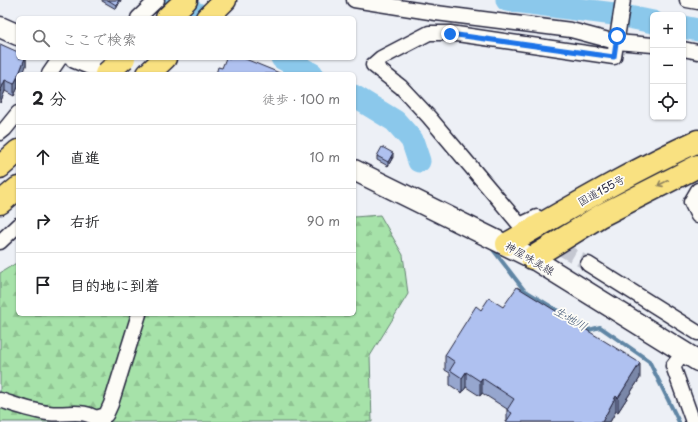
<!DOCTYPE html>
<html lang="ja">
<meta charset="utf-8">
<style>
body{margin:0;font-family:"Playpen Sans","Klee One",sans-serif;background:#f2f2f2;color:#202124}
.controls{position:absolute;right:12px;top:12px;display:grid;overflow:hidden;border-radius:6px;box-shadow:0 1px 3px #0004}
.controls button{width:36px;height:36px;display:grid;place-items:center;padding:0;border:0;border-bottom:1px solid #e0e0e0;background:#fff;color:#202124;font:20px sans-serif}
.stop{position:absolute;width:12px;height:12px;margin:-9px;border:3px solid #1a73e8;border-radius:50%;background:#fff}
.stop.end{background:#1a73e8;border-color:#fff;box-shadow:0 1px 4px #0008}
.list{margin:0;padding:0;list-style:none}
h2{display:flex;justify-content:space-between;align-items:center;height:52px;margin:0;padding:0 16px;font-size:17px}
h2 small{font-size:13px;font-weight:400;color:#757577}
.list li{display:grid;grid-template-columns:26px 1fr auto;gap:12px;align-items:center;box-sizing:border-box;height:64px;padding:0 16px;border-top:1px solid #e0e0e0}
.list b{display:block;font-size:15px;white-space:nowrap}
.list em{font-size:13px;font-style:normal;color:#757577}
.icon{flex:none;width:22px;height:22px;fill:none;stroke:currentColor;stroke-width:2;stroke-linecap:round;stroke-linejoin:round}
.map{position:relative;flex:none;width:698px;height:422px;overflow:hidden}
.search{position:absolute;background:#fff;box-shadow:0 1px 3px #0004;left:16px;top:16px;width:340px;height:44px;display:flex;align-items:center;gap:10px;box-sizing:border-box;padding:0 14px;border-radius:6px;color:#757577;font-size:15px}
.panel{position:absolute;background:#fff;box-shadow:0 1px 3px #0004;left:16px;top:72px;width:340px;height:244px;border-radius:6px}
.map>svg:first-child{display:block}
</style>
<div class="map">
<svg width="698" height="422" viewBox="0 0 698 422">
<defs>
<pattern id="forest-firs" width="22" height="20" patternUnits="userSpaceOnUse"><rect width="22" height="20" fill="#a6e2a9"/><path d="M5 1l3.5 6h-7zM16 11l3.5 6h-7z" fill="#8fc292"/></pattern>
</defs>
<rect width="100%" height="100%" fill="#edf0f6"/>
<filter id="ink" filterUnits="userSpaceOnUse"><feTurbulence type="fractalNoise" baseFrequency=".025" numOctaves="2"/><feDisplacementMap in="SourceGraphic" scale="8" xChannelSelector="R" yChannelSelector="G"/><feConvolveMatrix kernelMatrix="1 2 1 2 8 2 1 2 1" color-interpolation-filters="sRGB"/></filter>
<g filter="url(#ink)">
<path fill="url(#forest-firs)" stroke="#648272" d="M380,215L403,255L408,294L370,356L372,422H0V273L18,262V314H354V217Z"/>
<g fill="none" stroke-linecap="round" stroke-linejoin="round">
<path stroke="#6186a5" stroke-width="4" d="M491,247L524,290L589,330L600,327L649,361L679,422"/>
<g stroke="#8bc8eb" stroke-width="23">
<path d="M167,0L206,18"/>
<path d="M507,0L614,14L653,22"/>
<path d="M683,27L698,30"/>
<path d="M282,58L312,74"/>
<path d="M354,96L395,121L412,140L419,161"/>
</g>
<path stroke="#c4c7d1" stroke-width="14" stroke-dasharray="14 7" stroke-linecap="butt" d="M525,228L588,264"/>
<g stroke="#22223b" stroke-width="17">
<g id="minor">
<path d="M354,0L436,13L571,30L616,42L653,45"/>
<path d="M687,0L698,2"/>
<path d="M138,18L157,0"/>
<path d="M683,49L698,52"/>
<path d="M49,74L60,58"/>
<path d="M0,133L5,129L18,113"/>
<path d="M698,190L691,202L698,216"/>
<path d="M537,217L520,225L429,117L401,87L373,65L381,58L429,33H450L614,57L623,0"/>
<path d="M0,242L18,225"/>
<path d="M588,264L698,333"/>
<path d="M683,353L673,366L693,422"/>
<path d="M0,400C16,405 32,411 48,413C70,416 82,407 102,422"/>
<path d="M96,418L106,415L111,404L139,314"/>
</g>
</g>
<g stroke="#22223b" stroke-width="23">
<g id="secondary">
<path d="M0,27L18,35"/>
<path d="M75,58L115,74"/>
<path d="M354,170L532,258L698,361"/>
</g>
</g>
<g stroke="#22223b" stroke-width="25">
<g id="trunk">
<path d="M507,244C570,208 632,171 698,141"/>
<path d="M532,258L600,216L698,166"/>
</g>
</g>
<g stroke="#22223b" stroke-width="25">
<g id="motorway">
<path d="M167,18L186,0"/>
<path d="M207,18L225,0"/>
<path d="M148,74L165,58"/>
<path d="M0,167L18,151"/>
<path d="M0,203L18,188"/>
</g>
</g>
<use href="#minor" stroke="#fdfcf7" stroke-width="14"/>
<use href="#secondary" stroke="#fdfcf7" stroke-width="20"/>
<use href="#trunk" stroke="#f9e181" stroke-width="22"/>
<use href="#motorway" stroke="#f9e181" stroke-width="22"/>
<g stroke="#22223b" stroke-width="25" stroke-linecap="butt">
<path id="motorway-bridge" d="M106,74L124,58"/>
</g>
<use href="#motorway-bridge" stroke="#f9e181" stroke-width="22"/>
</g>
<g fill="#96a6ce" stroke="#22223b">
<path d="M102,0H121L116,9L102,1Z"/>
<path d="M0,44L26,58V66L18,74V87L14,96L5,91L0,103Z"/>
<path d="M377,156L393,157L388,166L377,160Z"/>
<path d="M503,307L640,378L618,412L616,411L610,422H506L507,420V409L482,393L480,396L466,387L462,393L450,385V373L445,370V355L481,310Z"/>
</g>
<g fill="#7a87a8" stroke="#22223b">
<path d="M119,0H121L116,9V5Z"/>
<path d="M25,58H26V66L23,74H19Z"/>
<path d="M18,76V87L14,96V84Z"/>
<path d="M5,80V91L0,103V92Z"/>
<path d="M393,153V157L388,166V162Z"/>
<path d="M640,363V378L618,412V398Z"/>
<path d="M466,372V387L462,393V378Z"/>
<path d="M482,378V393L480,396V381Z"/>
<path d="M616,396V411L610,422H602Z"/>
</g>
<g fill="#afc1f0" stroke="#22223b">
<path d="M108,0H119L116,5Z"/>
<path d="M0,44L18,52V58H25L19,74H18V76L14,84L5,80L0,92Z"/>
<path d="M226,58H243L282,74H216L218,67L222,68Z"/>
<path d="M382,147L393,153L388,162L377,156Z"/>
<path d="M517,287L640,363L618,398L616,396L602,422H506L512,413L507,410L514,399L482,378L480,381L466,372L462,378L450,370L455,362L445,355L476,306L481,310L489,298L503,307Z"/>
</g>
<defs><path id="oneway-shaft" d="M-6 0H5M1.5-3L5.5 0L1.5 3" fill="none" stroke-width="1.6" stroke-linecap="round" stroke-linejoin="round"/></defs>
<use stroke="#8e825e" href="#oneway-shaft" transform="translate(663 183) rotate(153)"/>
</g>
<g fill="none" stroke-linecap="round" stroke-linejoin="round" filter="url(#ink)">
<path stroke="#1a73e8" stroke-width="5" d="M450,34L614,57L617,36"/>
</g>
<g text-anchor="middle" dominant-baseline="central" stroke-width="3.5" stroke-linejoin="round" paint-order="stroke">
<g font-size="11" fill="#22223b" stroke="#fdfcf7">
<text transform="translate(601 190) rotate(-29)">国道155号</text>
<text transform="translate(530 258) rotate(30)">神屋味美線</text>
</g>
<g font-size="12" font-style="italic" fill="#475c79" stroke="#fdfcf7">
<text transform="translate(571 318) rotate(30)">生地川</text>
</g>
</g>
</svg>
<div class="controls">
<button>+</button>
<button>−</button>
<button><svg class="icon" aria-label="locate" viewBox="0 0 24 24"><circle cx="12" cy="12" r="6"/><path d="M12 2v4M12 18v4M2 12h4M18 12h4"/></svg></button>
</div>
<div class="stop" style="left:617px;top:36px"></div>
<div class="stop end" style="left:450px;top:34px"></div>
<div class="search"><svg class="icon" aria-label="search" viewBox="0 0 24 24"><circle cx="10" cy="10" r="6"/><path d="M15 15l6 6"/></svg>ここで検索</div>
<section class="panel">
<h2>2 分<small>徒歩 · 100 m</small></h2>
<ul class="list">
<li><svg class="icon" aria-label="ahead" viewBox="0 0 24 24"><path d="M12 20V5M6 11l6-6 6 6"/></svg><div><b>直進</b></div><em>10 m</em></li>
<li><svg class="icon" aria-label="right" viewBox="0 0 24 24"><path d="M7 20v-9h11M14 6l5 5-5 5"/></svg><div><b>右折</b></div><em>90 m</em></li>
<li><svg class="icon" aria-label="arrive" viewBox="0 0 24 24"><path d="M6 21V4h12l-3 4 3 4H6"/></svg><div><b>目的地に到着</b></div></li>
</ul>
</section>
</div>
